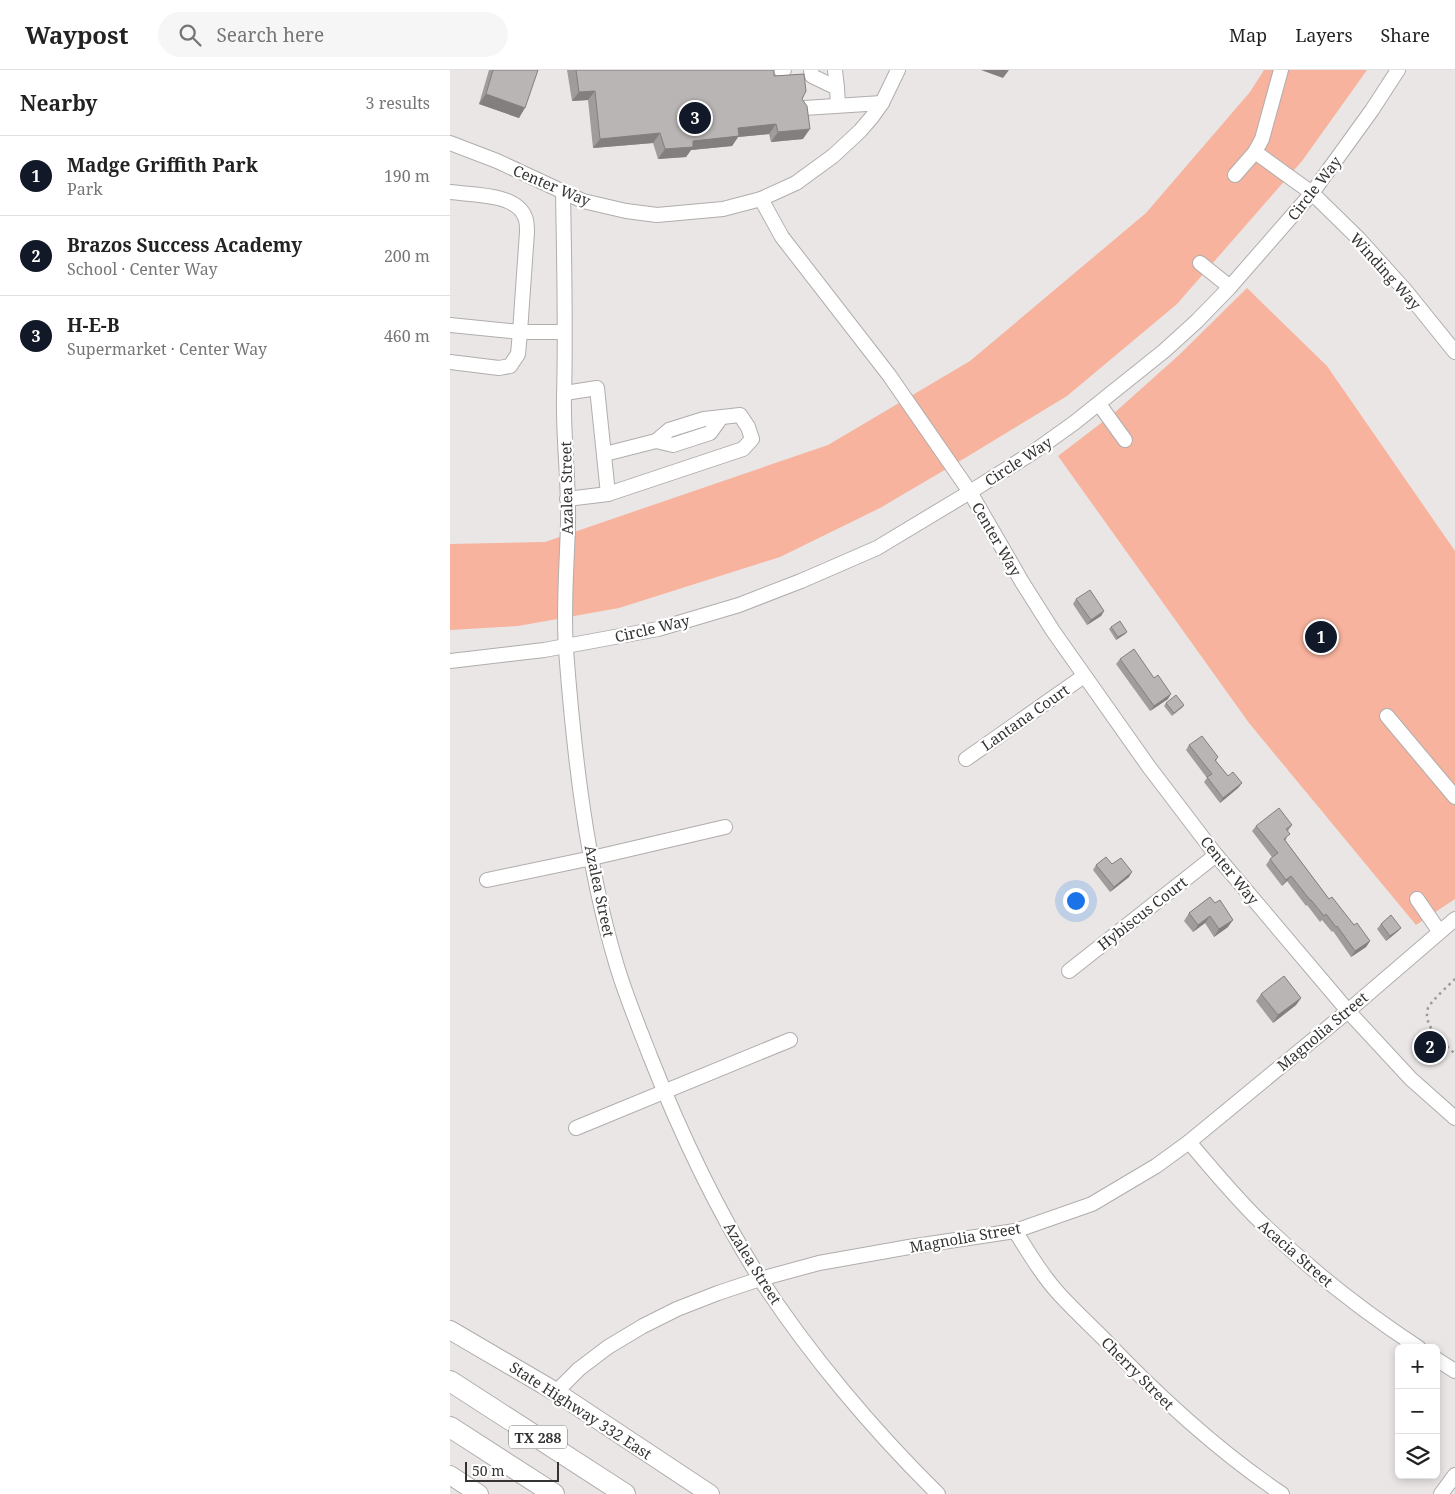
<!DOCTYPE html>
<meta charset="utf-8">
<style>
body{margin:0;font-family:"Noto Serif",serif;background:#f6f6f6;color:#222}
.controls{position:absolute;right:15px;bottom:15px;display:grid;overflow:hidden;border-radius:8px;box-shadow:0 2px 8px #0003}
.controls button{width:45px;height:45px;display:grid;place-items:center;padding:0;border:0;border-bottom:1px solid #e0e0e0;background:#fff;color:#222;font:25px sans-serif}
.scale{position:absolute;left:15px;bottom:12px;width:94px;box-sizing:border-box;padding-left:5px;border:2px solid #353433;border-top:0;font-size:14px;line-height:18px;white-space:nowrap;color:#353433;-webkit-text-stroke:4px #fff;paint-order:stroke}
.you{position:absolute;left:625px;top:830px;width:18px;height:18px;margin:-12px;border:4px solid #fff;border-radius:50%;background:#1a73e8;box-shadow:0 0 0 8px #1a73e833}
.badge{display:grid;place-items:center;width:32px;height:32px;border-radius:50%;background:#111827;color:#fff;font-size:16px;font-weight:700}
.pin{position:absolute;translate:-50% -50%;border:2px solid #fff;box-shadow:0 1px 5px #0006}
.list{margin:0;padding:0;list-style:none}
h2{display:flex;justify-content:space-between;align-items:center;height:65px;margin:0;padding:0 20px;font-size:21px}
h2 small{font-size:16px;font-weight:400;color:#767676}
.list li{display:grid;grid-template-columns:32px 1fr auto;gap:15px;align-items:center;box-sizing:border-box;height:80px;padding:0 20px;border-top:1px solid #e0e0e0}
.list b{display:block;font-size:19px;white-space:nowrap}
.list p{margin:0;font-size:16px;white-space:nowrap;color:#767676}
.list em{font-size:16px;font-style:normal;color:#767676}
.icon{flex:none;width:28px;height:28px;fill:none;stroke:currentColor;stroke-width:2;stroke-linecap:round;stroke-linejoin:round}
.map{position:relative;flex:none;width:1005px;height:1424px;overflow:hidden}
header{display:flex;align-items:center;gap:30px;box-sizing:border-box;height:70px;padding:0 25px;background:#fff;border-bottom:1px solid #e0e0e0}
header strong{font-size:24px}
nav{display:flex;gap:28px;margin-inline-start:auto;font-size:18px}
.search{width:350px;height:45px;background:#f6f6f6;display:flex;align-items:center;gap:12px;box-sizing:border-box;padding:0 18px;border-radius:28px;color:#767676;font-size:19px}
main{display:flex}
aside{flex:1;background:#fff}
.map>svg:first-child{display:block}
</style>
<header>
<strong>Waypost</strong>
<div class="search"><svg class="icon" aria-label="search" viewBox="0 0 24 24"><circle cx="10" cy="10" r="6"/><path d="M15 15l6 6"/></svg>Search here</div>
<nav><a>Map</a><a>Layers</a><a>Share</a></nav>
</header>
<main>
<aside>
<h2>Nearby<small>3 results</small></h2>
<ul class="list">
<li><span class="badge">1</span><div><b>Madge Griffith Park</b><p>Park</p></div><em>190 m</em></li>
<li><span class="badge">2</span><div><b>Brazos Success Academy</b><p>School · Center Way</p></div><em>200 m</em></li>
<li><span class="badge">3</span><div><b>H-E-B</b><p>Supermarket · Center Way</p></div><em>460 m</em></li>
</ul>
</aside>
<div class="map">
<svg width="1005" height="1424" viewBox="0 0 1005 1424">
<rect width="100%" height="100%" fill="#e9e6e5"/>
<g fill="#f7b39d">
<path d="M814,0H917L852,91L727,234L617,326L520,385L430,438L330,487L169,538L68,556L0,560V474L95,472L378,375L520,291L696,143L800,22Z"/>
<path d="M797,218L877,296L1005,481V829L966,855L799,653L608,386L663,344L729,285Z"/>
</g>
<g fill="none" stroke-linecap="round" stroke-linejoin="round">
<g stroke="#b0adac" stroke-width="16">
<g id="minor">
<path d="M331,0H334"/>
<path d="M361,0L362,6L387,18L388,35"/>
<path d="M385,0L387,18"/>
<path d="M354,38L432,33"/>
<path d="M0,73L47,91L133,131L176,141L207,145L273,139L311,129L346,113L383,86L410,61L422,47L432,33L448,0"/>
<path d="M805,82L812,69L831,0"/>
<path d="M785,105L805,82L862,123L909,169L955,220L1005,282"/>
<path d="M113,121C114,189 116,258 114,326C113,368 119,411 118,453C117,495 113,537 116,580C124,684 136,792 166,893C175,924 188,955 200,986C230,1062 265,1137 309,1207C358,1283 424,1361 488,1424"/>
<path d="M0,122C21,125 66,123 75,147C77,151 77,158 77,162L70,262L0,255"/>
<path d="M311,129L332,167L439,305L520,422L572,512L603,561L699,697L766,785L898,941L961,1009L1005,1048"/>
<path d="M750,193L780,217"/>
<path d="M0,292L49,298L60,296L68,284L70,262H114"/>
<path d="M115,323L147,318L158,424L293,379L302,369L298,357L290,345L254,349L219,360L206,371"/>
<path d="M649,334L675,370"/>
<path d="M155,384L206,371L223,375L260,363L270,349"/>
<path d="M117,429L158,424"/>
<path d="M0,591L94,580L208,559L289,535L351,511L427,478L520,422L582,383L624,353L714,281L747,251L780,217L862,123L922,40L948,0"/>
<path d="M937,646L1005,727"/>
<path d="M516,689L634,606"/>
<path d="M37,810L142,788L275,757"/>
<path d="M967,829L989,861"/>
<path d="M619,901L766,785"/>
<path d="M126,1058L340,970"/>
<path d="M739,1072C764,1101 788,1131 816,1157C863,1202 914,1242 969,1278"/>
<path d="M565,1161C579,1183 593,1207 611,1226C624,1240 638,1253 652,1267C707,1325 765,1379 832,1424"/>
<path d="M986,1289L1005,1301"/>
<path d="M106,1322L129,1299L158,1277L193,1256L227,1239L268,1223L310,1209L369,1193L459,1177L565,1161L642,1134L706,1096L739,1072L898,941L1005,849"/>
<path d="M991,1424L1005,1405"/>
</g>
</g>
<g stroke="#b0adac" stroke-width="20">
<g id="major">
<path d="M0,1260L106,1322L260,1424"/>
<path d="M0,1405L29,1424"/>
</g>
</g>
<g stroke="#b0adac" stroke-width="22">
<g id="highway">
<path d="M0,1311L175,1424"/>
<path d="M0,1357L104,1424"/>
</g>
</g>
<path stroke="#9d9b9a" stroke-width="2.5" stroke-dasharray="2.5 4" stroke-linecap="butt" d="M1005,909C998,916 982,930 978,938C972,957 994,973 1005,984"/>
<use href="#minor" stroke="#fff" stroke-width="14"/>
<use href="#major" stroke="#fff" stroke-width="18"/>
<use href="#highway" stroke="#fff" stroke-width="20"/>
</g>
<g fill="#9f9c9b">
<path d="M39,0H88L69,48L29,34Z"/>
<path d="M117,0H324V6L352,29L353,69L321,72L319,64L288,67L282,76L241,80L236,87L208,89L203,73L143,78L138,30L122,31Z"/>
<path d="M626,529L654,541L651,546L637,555L623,534Z"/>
<path d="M661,557L675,564L666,570L659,559Z"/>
<path d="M670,589L704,608L718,629L700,641L666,594Z"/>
<path d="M716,633L734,635L733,637L722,646L714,636Z"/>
<path d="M739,675L768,687L766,691L778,706L792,713L788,718L770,733L754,712L757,708L736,680Z"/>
<path d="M842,755L838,761L836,770H835L879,829L920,871L916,877L901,887L883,861L882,862L872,850L870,852L857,835L856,836L837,811L832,816L816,795L820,789L822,787L802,761L806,756Z"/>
<path d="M646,795L679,807L660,822L643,800Z"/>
<path d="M760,827L778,857L764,867L755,853L743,862L734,851L739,843Z"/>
<path d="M931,854L951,858L947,862L936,871L927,859Z"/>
<path d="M811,924L851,928L846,935L823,953L806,931Z"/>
</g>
<g fill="#827f7e">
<path d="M531,0H559L553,8Z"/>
<path d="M145,21L138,30L122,31L129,22Z"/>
<path d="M36,24L75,38L69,48L29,34Z"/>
<path d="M326,54L319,64L288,67L282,76L241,80L236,87L208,89L215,79L243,71L288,58Z"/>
<path d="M360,59L353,69L321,72L328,62Z"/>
<path d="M210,63L203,73L143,78L150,69Z"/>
<path d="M654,541L651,546L637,555L641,550Z"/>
<path d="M677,562L675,564L666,570L668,567Z"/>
<path d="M721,624L718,629L700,641L704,636Z"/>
<path d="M792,713L788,718L770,733L773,728Z"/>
<path d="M682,802L679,807L660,822L664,817Z"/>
<path d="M841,806L837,811L832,816L836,810Z"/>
<path d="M760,846L755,853L743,862L748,855Z"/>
<path d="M783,850L778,857L764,867L769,859Z"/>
<path d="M951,858L947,862L936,871L940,866Z"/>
<path d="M920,871L916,877L901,887L905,881Z"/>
<path d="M851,928L846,935L823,953L828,945Z"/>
</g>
<g fill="#b9b5b4" stroke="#827f7e">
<path d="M43,0H88L75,38L36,24Z"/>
<path d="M126,0H324V6L354,4L356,21L352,29L357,36L360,59L328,62L326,54L288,58L289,66L243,71V77L215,79L210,63L150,69L145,21L129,22Z"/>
<path d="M640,520L654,541L641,550L626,529Z"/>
<path d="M670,551L677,562L668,567L661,557Z"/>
<path d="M684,579L704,608L708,605L721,624L704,636L670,589Z"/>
<path d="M726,625L734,635L724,643L716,633Z"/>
<path d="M752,666L768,687L765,690L778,706L783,702L792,713L773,728L757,707L762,704L739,675Z"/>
<path d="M829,738L842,755L836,759L840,764L834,769L879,829L882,827L904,855L907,853L920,871L905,881L887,856L886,857L876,844L874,846L861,830H860L841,806L836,810L820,789L828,783L806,756Z"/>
<path d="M656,787L662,794L671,788L682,802L664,817L646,795Z"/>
<path d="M760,827L765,833L770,830L783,850L769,859L760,846L748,855L739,843Z"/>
<path d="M941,845L951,858L940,866L931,854Z"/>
<path d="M834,906L851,928L828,945L811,924Z"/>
</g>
<g text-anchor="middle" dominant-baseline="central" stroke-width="4.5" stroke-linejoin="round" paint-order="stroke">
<rect fill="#fff" stroke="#727170" stroke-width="1" x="59" y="1355.5" width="58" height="23" rx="4"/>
<g font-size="14" font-weight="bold" fill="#353433">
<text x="88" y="1367">TX 288</text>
</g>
<g font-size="15" fill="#353433" stroke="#fff">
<text transform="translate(102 115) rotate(23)">Center Way</text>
<text transform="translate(864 118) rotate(-52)">Circle Way</text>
<text transform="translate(936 201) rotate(48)">Winding Way</text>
<text transform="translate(568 391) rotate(-33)">Circle Way</text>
<text transform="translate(116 418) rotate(-91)">Azalea Street</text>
<text transform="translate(547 469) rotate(60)">Center Way</text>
<text transform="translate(202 558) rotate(-13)">Circle Way</text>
<text transform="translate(575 647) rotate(-35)">Lantana Court</text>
<text transform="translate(780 800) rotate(51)">Center Way</text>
<text transform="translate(150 821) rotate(78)">Azalea Street</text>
<text transform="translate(692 843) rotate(-38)">Hybiscus Court</text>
<text transform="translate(872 961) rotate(-40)">Magnolia Street</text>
<text transform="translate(515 1167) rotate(-10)">Magnolia Street</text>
<text transform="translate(846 1183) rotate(41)">Acacia Street</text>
<text transform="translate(303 1193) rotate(58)">Azalea Street</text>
<text transform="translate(688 1303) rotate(45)">Cherry Street</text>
<text transform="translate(131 1340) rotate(33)">State Highway 332 East</text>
</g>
</g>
</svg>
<div class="controls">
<button>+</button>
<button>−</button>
<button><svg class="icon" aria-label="layers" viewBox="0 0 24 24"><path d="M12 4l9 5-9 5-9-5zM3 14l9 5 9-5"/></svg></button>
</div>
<div class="scale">50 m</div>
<div class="you"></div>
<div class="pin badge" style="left:871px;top:567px">1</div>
<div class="pin badge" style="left:980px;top:977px">2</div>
<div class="pin badge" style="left:245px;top:48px">3</div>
</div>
</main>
